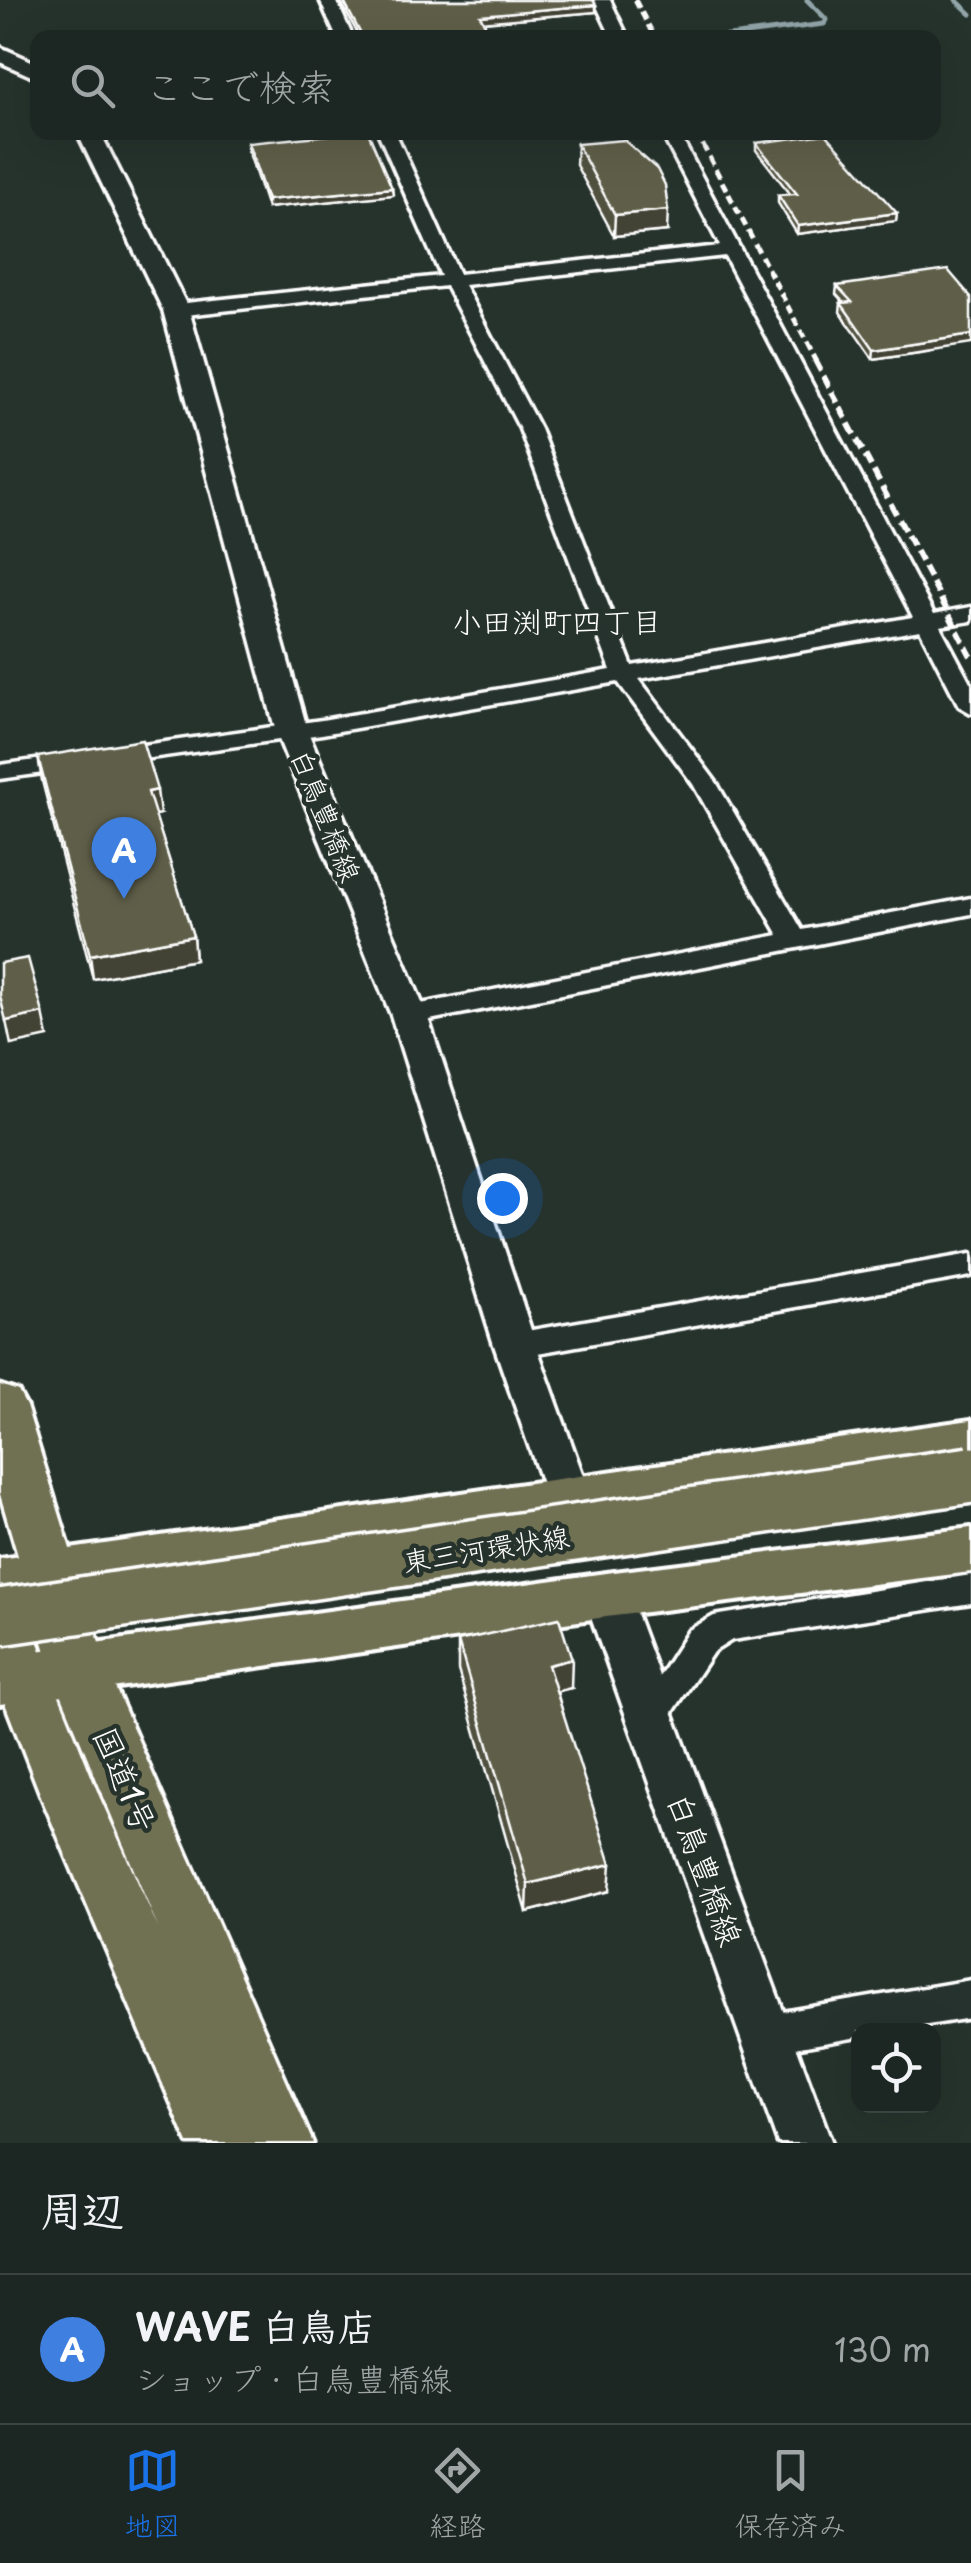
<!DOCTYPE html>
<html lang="ja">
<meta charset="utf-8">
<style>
body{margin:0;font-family:"Playpen Sans","Klee One",sans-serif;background:#29322f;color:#f1f3f6}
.controls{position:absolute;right:30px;bottom:30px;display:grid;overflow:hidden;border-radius:20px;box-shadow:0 10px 40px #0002}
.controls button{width:90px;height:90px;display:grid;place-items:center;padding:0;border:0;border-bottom:2px solid #3a4340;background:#1c2622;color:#f1f3f6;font:50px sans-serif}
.you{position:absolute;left:502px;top:1198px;width:35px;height:35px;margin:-25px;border:8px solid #fff;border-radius:50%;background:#1a73e8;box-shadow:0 0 0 15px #1a73e833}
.badge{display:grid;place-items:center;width:65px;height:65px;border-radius:50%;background:#1a73e8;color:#fff;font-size:32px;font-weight:700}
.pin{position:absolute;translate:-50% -82px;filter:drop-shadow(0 2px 5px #0008)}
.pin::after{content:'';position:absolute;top:52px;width:35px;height:30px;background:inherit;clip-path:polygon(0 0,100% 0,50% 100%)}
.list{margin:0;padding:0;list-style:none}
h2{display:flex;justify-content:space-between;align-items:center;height:130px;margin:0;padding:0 40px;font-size:42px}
h2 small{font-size:32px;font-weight:400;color:#a0a5a5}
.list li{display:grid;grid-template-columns:65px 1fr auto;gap:30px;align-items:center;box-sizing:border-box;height:150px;padding:0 40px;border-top:2px solid #3a4340}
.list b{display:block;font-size:38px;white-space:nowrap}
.list p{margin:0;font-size:32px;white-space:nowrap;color:#a0a5a5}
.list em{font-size:32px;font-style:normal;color:#a0a5a5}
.icon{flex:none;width:55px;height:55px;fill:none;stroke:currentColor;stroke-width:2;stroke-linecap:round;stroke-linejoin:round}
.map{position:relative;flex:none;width:971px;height:2143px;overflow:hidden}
.search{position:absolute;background:#1c2622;box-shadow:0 10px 40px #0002;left:30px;right:30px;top:30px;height:110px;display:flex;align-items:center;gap:25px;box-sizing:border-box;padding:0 35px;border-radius:20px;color:#a0a5a5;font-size:38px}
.sheet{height:280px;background:#1c2622}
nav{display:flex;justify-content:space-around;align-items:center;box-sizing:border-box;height:140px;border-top:2px solid #3a4340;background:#1c2622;font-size:28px;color:#a0a5a5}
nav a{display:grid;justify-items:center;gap:5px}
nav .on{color:#1a73e8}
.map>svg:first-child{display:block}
</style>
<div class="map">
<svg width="971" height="2143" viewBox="0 0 971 2143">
<rect width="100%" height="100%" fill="#26332d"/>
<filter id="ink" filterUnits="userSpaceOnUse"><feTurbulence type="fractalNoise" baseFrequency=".01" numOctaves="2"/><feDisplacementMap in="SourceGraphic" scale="20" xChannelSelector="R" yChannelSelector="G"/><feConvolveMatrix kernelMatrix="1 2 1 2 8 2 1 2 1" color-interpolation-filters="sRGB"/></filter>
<g filter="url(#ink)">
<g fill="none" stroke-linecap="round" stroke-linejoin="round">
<g stroke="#93a6aa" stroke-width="5">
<path d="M956,0L971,14"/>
<path d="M713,38L824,24L827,20L807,0"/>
</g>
<g stroke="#fff" stroke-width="7">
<g id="minor">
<path d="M320,0H336L353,38H337Z"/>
<path d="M594,0H610L628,38H612Z"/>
<path d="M378,132H395L459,274L720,246L661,132H678L934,614L971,607V621L940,626L971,684V713L959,706L920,630L639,679L716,782L802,930L971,898V914L409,1024L400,1022L396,1015L400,1008L779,935L693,784L618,682L322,734L0,779V765L322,720L611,670L520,429L446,286L176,316L167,310L176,304L441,276ZM725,256L913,617L632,666L540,429L464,285Z"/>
<path d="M971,1254V1276L515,1357L504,1354L500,1345L504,1336L515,1333Z"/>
<path d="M971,1575V1603L732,1640L713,1652L663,1727L651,1732L639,1727L634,1716L689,1630L714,1616Z"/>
<path d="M971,1980V2018L896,2030H858V2037L765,2053L751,2047L746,2034L751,2021L765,2015Z"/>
</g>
</g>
<g stroke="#fff" stroke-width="7">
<g id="secondary">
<path d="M0,47L38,64V79L0,62Z"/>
<path d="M77,132H100L189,310L308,732L427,1015L536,1345L591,1498L585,1511L569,1516L553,1511L547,1498L494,1345L391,1015L276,732L163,310Z"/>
<path d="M606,1575L622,1581L629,1595L832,2143H778L583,1595L590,1581Z"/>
</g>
</g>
<g stroke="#fff" stroke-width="8">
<g id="primary">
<path d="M971,1420V1460L0,1603V1559Z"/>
<path d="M971,1528V1572L606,1617L0,1704V1656L606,1573Z"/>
</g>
</g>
<g stroke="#fff" stroke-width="7">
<path id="trunk" d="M0,1385L18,1391L26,1406L107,1669L313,2143H188L41,1796L0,1690V1594L20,1601L28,1618L99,1796L159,1930L51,1669L0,1494Z"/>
</g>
<use href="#minor" fill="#26332d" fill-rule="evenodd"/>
<use href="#secondary" fill="#26332d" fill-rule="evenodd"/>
<use href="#primary" fill="#706f52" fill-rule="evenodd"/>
<use href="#trunk" fill="#706f52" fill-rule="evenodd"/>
<g stroke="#fff" stroke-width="5" stroke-dasharray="9 5" stroke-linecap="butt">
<path d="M635,0L655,38"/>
<path d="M696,132L817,362"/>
</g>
<path stroke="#fff" stroke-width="6" stroke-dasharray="12 6" stroke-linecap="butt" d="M815,360L971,656"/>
<g stroke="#fff" stroke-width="62" stroke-linecap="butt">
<path id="primary-bridge" d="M0,1617L971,1475"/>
</g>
<use href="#primary-bridge" stroke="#706f52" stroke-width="55"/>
</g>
<g fill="#515140" stroke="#fff" stroke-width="2.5">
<path d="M340,0H593L596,12L484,22L492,38H360Z"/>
<path d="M248,143L392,188L393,195L267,208L248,150Z"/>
<path d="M756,143L897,213L896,221L797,234L778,203V195H791L756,150Z"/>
<path d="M577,144L667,231L614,236L576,165Z"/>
<path d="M837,286L927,351L873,359L840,312L841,303H844L836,294Z"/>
<path d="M38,757L160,814L155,815L193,936L195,960L93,979L42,781Z"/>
<path d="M458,1641L571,1688L557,1691L609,1891L527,1912L458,1670Z"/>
</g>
<g fill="#424234" stroke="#fff" stroke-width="2.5">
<path d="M596,5V12L480,22V15Z"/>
<path d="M392,188L393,195L267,208V200Z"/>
<path d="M668,210L667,231L614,236L615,215Z"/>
<path d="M897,213L896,221L797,234L798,226Z"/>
<path d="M971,335V344L873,359L874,350Z"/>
<path d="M157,790L160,814L151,816L148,792Z"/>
<path d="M193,936L195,960L93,979L90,955Z"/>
<path d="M43,1013L48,1037L11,1045L6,1021Z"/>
<path d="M572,1659L571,1688L547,1694L548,1665Z"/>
<path d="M611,1864L609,1891L527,1912L528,1884Z"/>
</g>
<g fill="#5e5e4a" stroke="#fff" stroke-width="2.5">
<path d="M343,0H593L596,5L480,15L492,38H363Z"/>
<path d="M360,132H368L392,188L267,200L248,143Z"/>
<path d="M826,134L897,213L798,226L778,195L797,194L756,143Z"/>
<path d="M624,140L657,169L665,185L668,210L615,215L577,144Z"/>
<path d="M948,270L971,297V335L874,350L841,303L852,302L837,286Z"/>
<path d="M142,740L157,790L148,792L193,936L90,955L38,757Z"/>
<path d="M28,958L43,1013L6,1021L0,996V963Z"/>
<path d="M559,1618L572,1659L548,1665L611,1864L528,1884L458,1641Z"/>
</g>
</g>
<g text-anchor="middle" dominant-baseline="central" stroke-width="9" stroke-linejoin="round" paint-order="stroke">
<g font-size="28" fill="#fff" stroke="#26332d">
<text transform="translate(327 815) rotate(68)">白鳥豊橋線</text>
<text transform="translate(486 1548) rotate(-9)">東三河環状線</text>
</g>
<g font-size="30" fill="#fff" stroke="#26332d">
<text x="557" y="620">小田渕町四丁目</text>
</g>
<g font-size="32" fill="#fff" stroke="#26332d">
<text transform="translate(126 1779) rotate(67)">国道1号</text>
<text transform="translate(706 1869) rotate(70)">白鳥豊橋線</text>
</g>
</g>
</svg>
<div class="controls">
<button><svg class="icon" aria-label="locate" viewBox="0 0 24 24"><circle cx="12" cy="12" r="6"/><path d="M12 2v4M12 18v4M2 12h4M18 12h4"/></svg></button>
</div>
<div class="you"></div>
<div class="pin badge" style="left:124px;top:899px;background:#3f7fe0">A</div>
<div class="search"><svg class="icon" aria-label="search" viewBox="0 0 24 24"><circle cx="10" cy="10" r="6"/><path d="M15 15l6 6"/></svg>ここで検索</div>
</div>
<section class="sheet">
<h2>周辺<small></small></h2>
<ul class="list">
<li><span class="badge" style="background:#3f7fe0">A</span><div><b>WAVE 白鳥店</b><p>ショップ · 白鳥豊橋線</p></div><em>130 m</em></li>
</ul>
</section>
<nav>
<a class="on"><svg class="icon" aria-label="map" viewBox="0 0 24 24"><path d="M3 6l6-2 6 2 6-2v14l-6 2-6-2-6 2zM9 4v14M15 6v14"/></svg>地図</a>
<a><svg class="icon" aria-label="directions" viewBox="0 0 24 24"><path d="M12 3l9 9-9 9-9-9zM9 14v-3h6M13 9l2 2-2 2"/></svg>経路</a>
<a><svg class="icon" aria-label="saved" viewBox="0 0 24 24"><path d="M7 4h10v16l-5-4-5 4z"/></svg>保存済み</a>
</nav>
